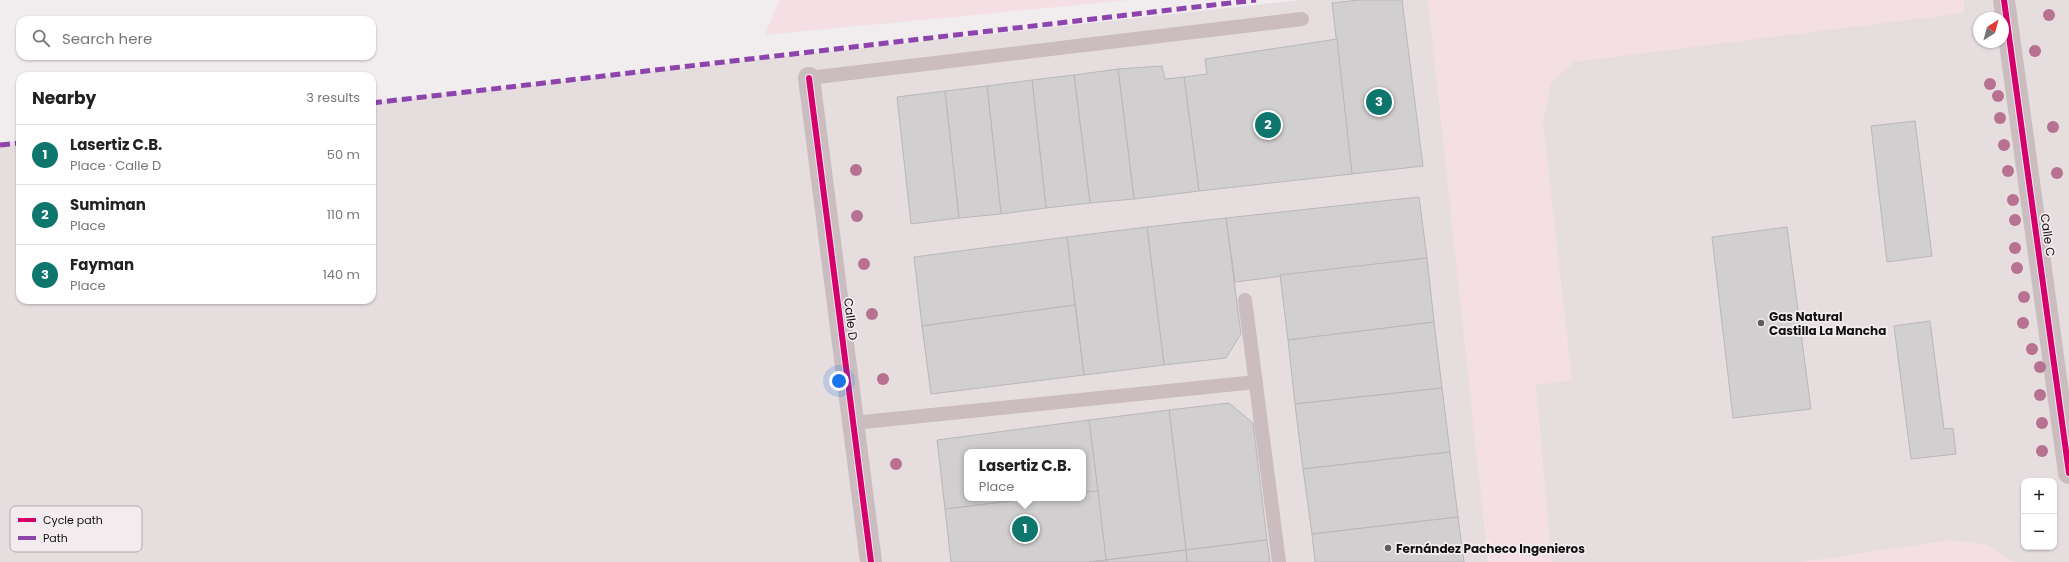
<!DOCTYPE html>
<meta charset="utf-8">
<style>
body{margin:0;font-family:Poppins,sans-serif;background:#f2f2f2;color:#222}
.controls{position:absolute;right:12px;bottom:12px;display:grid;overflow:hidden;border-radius:8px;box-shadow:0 1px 3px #0004}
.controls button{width:36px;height:36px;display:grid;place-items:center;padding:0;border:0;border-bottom:1px solid #e0e0e0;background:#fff;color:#222;font:20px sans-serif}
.compass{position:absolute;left:1973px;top:12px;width:36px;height:36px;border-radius:50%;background:#fff;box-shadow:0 1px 3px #0004;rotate:36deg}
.you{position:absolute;left:839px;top:381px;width:14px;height:14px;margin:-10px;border:3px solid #fff;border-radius:50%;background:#1a73e8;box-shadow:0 0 0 6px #1a73e833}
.badge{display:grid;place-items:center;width:26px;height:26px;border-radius:50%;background:#0f766e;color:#fff;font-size:13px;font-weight:700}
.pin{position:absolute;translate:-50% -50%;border:2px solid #fff;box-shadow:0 1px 4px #0006}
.popup{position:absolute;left:964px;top:449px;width:122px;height:52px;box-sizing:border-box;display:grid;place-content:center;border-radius:8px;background:#fff;filter:drop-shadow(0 1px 3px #0005);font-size:13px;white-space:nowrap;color:#767676}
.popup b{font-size:15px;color:#222}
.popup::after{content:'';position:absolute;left:50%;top:100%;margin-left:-8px;border:8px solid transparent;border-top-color:#fff}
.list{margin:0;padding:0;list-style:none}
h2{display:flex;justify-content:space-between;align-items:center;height:52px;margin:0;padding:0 16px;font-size:17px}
h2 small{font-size:13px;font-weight:400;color:#767676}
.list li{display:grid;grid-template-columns:26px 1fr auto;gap:12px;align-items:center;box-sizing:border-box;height:60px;padding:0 16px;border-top:1px solid #e0e0e0}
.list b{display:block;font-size:15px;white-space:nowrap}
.list p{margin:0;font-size:13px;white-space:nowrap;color:#767676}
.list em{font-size:13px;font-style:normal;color:#767676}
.icon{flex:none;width:22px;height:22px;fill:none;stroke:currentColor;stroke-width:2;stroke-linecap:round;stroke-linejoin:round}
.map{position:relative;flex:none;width:2069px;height:562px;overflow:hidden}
.search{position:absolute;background:#fff;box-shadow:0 1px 3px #0004;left:16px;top:16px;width:360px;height:44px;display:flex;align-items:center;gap:10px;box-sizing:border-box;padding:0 14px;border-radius:12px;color:#767676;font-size:15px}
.panel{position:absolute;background:#fff;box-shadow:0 1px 3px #0004;left:16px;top:72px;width:360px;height:232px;border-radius:12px}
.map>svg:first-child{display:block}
</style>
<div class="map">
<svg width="2069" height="562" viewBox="0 0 2069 562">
<rect width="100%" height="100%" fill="#f1edef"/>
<path fill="#e6dddf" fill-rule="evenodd" d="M1299,0H2069V562H0V143L20,141V300H372V102ZM1979,18H2003V42H1979ZM967,452H1083V498H967ZM2024,481H2054V547H2024Z"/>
<g fill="#f4dfe4">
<path d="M779,0H1130L765,35Z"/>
<path d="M1428,0H1964V13L1574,62L1551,83L1543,122L1572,380L1536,385L1552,562H1488Z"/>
<path d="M1950,540L1987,545L2014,562H1802Z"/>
</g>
<g fill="#d2cfd0" stroke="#b9b7b8">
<path d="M1359,0H1402L1423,166L1352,174L1332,3Z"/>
<path d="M1337,39L1352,174L1199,191L1184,77L1207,74L1205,59Z"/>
<path d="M1162,66L1165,79L1184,77L1199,191L1134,199L1118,69Z"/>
<path d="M1118,69L1134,199L1090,203L1074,75Z"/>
<path d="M1074,75L1090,203L1046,208L1032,80Z"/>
<path d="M1032,80L1046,208L1001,214L987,86Z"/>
<path d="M987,86L1001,214L959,218L945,91Z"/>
<path d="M945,91L959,218L911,224L897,97Z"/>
<path d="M1915,121L1932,256L1887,262L1871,126Z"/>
<path d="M1419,197L1427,258L1235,282L1226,218Z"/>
<path d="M1226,218L1241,334L1226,358L1164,365L1147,227Z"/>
<path d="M1147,227L1164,365L1084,375L1067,237Z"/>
<path d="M1787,227L1811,409L1733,418L1712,237Z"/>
<path d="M1067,237L1075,305L922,326L914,257Z"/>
<path d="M1427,258L1434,322L1288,340L1280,275Z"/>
<path d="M1075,305L1084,375L931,394L922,326Z"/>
<path d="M1930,321L1944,429L1953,428L1956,454L1911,459L1894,326Z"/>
<path d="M1434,322L1442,388L1295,404L1288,340Z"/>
<path d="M1442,388L1450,452L1303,469L1295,404Z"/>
<path d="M1229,403L1253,423L1267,540L1186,550L1169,410Z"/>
<path d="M1169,410L1186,550L1106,560L1089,420Z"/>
<path d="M1089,420L1098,491L1083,492V452H967V498H1036L945,509L937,440Z"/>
<path d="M1450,452L1458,517L1312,534L1303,469Z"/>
<path d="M1098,491L1106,560L1089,562H951L945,509L1036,498H1083V492Z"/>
<path d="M1458,517L1464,562H1315L1312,534Z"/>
<path d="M1267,540L1270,562H1187L1186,550Z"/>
<path d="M1186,550L1187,562H1107L1106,560Z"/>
<path d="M1106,560L1107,562H1089Z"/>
</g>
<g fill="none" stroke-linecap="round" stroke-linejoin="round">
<g stroke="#cabcbf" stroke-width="14">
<path d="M809,78L1302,19"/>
<path d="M1245,300L1279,562"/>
<path d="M853,423L1256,382"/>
</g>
<g stroke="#cabcbf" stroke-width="22">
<path d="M2004,0L2069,473"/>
<path d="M809,78L871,562"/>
</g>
<g stroke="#8e44ad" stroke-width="5" stroke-dasharray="10 5" stroke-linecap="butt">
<path d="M372,103L1256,0"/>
<path d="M0,145L20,143"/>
</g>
<g stroke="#f2ecee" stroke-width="8">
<g id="cycleway">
<path d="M2004,0L2069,473"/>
<path d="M809,78L871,562"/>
</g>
</g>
<use href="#cycleway" stroke="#d6006c" stroke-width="6"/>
</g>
<g fill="#b67290">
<circle cx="2049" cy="15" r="6"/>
<circle cx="2035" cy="51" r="6"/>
<circle cx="1990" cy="84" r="6"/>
<circle cx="1998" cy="96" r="6"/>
<circle cx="2000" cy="118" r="6"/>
<circle cx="2053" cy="127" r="6"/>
<circle cx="2004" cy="145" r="6"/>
<circle cx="856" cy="170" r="6"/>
<circle cx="2008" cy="171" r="6"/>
<circle cx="2057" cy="173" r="6"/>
<circle cx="2013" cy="200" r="6"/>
<circle cx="857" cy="216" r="6"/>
<circle cx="2015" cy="220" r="6"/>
<circle cx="2015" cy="248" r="6"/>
<circle cx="864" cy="264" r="6"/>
<circle cx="2017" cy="268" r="6"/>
<circle cx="2024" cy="297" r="6"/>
<circle cx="872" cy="314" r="6"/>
<circle cx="2023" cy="323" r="6"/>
<circle cx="2032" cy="349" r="6"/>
<circle cx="2040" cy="367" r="6"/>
<circle cx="883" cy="379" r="6"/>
<circle cx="2040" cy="395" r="6"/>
<circle cx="2042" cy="423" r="6"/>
<circle cx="2042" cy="451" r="6"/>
<circle cx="896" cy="464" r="6"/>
</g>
<g fill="#5f5c5d" stroke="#f2ecee" stroke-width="1.5">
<circle cx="1761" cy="323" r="4"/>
<circle cx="1388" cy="548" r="4"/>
</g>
<g text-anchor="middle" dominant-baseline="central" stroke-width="3.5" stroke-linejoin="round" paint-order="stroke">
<g font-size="12" fill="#100e0e" stroke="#f2ecee">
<text transform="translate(2048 235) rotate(82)">Calle C</text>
<text transform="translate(851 319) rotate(83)">Calle D</text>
</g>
<g font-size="12" font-weight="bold" fill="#100e0e" stroke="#f2ecee" text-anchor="start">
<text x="1769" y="316">Gas Natural<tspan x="1769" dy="14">Castilla La Mancha</tspan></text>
<text x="1396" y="548">Fernández Pacheco Ingenieros</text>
</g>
</g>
<rect x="10" y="506" width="132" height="46" rx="6" fill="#f2ecee" stroke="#aea9ab" stroke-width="1"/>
<rect x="18" y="518" width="18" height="4" fill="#d6006c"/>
<rect x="18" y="536" width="18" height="4" fill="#8e44ad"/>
<g font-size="11" fill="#100e0e">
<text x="43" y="524">Cycle path</text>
<text x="43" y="542">Path</text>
</g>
</svg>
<div class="controls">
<button>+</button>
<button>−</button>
</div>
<svg class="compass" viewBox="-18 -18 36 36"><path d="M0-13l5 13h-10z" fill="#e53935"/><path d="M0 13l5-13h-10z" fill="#767676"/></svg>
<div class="you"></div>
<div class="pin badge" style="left:1025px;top:529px">1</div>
<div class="popup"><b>Lasertiz C.B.</b>Place</div>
<div class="pin badge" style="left:1268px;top:125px">2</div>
<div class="pin badge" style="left:1379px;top:102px">3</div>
<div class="search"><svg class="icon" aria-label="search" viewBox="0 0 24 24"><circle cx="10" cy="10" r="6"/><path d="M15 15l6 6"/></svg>Search here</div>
<section class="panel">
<h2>Nearby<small>3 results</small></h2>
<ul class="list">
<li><span class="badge">1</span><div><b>Lasertiz C.B.</b><p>Place · Calle D</p></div><em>50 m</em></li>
<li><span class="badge">2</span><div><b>Sumiman</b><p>Place</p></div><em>110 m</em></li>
<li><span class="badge">3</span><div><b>Fayman</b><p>Place</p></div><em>140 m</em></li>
</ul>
</section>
</div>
